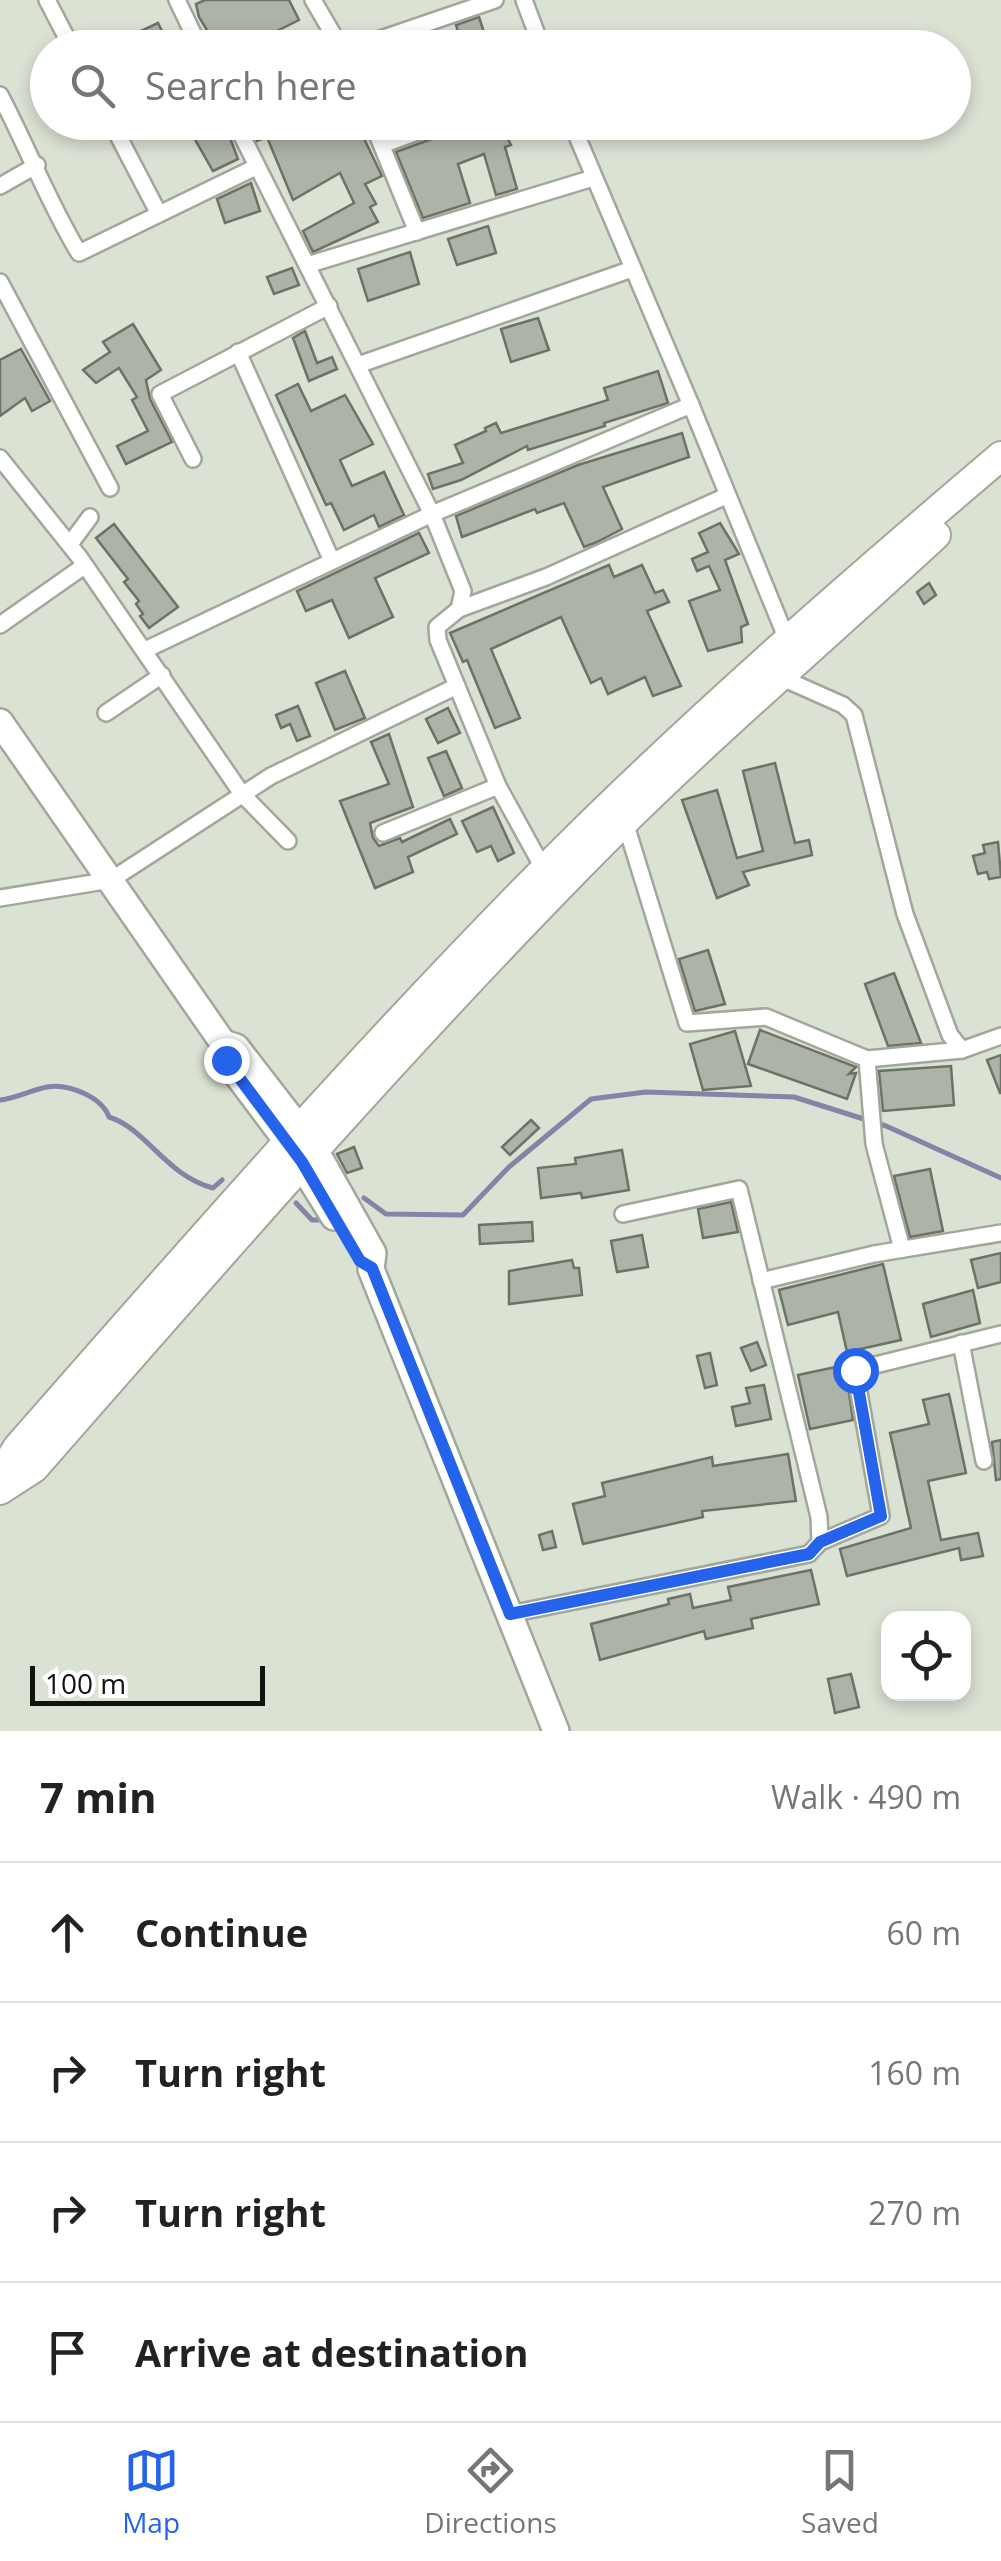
<!DOCTYPE html>
<meta charset="utf-8">
<style>
body{margin:0;font-family:"Open Sans",sans-serif;background:#f2f2f2;color:#222}
.controls{position:absolute;right:30px;bottom:30px;display:grid;overflow:hidden;border-radius:20px;box-shadow:0 5px 15px #0003}
.controls button{width:90px;height:90px;display:grid;place-items:center;padding:0;border:0;border-bottom:2px solid #e0e0e0;background:#fff;color:#222;font:50px sans-serif}
.scale{position:absolute;left:30px;bottom:25px;width:235px;box-sizing:border-box;padding-left:10px;border:5px solid #11130f;border-top:0;font-size:28px;line-height:35px;white-space:nowrap;color:#11130f;-webkit-text-stroke:8px #fff;paint-order:stroke}
.stop{position:absolute;width:30px;height:30px;margin:-22px;border:8px solid #2563eb;border-radius:50%;background:#fff}
.stop.end{background:#2563eb;border-color:#fff;box-shadow:0 2px 10px #0008}
.list{margin:0;padding:0;list-style:none}
h2{display:flex;justify-content:space-between;align-items:center;height:130px;margin:0;padding:0 40px;font-size:42px}
h2 small{font-size:32px;font-weight:400;color:#767676}
.list li{display:grid;grid-template-columns:65px 1fr auto;gap:30px;align-items:center;box-sizing:border-box;height:140px;padding:0 40px;border-top:2px solid #e0e0e0}
.list b{display:block;font-size:38px;white-space:nowrap}
.list em{font-size:32px;font-style:normal;color:#767676}
.icon{flex:none;width:55px;height:55px;fill:none;stroke:currentColor;stroke-width:2;stroke-linecap:round;stroke-linejoin:round}
.map{position:relative;flex:none;width:1001px;height:1731px;overflow:hidden}
.search{position:absolute;background:#fff;box-shadow:0 5px 15px #0003;left:30px;right:30px;top:30px;height:110px;display:flex;align-items:center;gap:25px;box-sizing:border-box;padding:0 35px;border-radius:55px;color:#767676;font-size:38px}
.sheet{height:690px;background:#fff}
nav{display:flex;justify-content:space-around;align-items:center;box-sizing:border-box;height:140px;border-top:2px solid #e0e0e0;background:#fff;font-size:28px;color:#767676}
nav a{display:grid;justify-items:center;gap:5px}
nav .on{color:#2563eb}
.map>svg:first-child{display:block}
</style>
<div class="map">
<svg width="1001" height="1731" viewBox="0 0 1001 1731">
<rect width="100%" height="100%" fill="#dae2d4"/>
<g fill="none" stroke-linecap="round" stroke-linejoin="round">
<g stroke="#8683a6" stroke-width="5">
<path d="M0,1100C17,1098 31,1090 47,1087C68,1083 102,1097 109,1117C147,1129 165,1175 213,1188L222,1180"/>
<path d="M364,1198L386,1214L463,1215L509,1167L591,1099L646,1092L794,1097L886,1126L1001,1178"/>
<path d="M296,1203L312,1220H326"/>
</g>
</g>
<g fill="#adb4a7" stroke="#6b7266" stroke-width="2.5">
<path d="M205,0H289L299,20L255,42L257,48H218L199,17L196,4Z"/>
<path d="M479,17L489,48H463L456,25Z"/>
<path d="M158,23L167,41L136,48L130,36Z"/>
<path d="M185,122H224L238,159L213,171Z"/>
<path d="M248,122H285L292,137L324,122H356L382,176L365,184L376,204L370,207L378,222L313,252L303,231L354,203L340,173L293,200L267,137L257,141Z"/>
<path d="M458,122H499L511,145L505,147L517,189L496,195L484,154L458,164L470,203L423,218L396,152L448,133Z"/>
<path d="M251,183L260,211L225,223L217,199Z"/>
<path d="M488,226L496,253L457,265L448,239Z"/>
<path d="M410,252L419,284L368,301L358,269Z"/>
<path d="M292,268L299,285L274,294L267,277Z"/>
<path d="M538,318L549,350L511,362L501,329Z"/>
<path d="M133,324L161,370L146,380L150,399L172,442L126,464L117,446L148,431L132,400L137,397L119,368L96,383L83,370L110,352L103,342Z"/>
<path d="M305,331L317,363L332,357L337,369L309,381L293,338Z"/>
<path d="M21,349L50,401L32,411L25,398L0,416V360Z"/>
<path d="M658,371L668,403L604,423L605,426L528,450L527,446L461,480L433,489L428,474L463,463L455,445L486,431L485,428L496,423L501,433L608,400L604,388Z"/>
<path d="M298,384L311,411L345,395L373,444L340,460L352,486L384,472L404,515L379,527L374,515L344,530L331,503L326,505L276,395Z"/>
<path d="M682,433L689,457L603,487L622,529L597,542L584,547L564,503L537,513L535,509L462,537L456,516L578,465Z"/>
<path d="M720,523L739,554L725,560L748,624L741,627L742,642L708,651L689,601L720,590L709,566L697,571L692,559L708,552L699,533Z"/>
<path d="M114,524L178,607L149,628L140,616L143,614L136,604L139,601L124,582L128,579L96,538Z"/>
<path d="M419,533L429,553L375,578L393,617L349,638L332,600L306,611L297,591Z"/>
<path d="M609,565L614,577L642,565L655,593L663,590L669,602L647,611L681,686L653,696L645,677L608,694L601,678L591,683L561,617L491,649L520,718L495,728L467,660L463,662L450,633Z"/>
<path d="M929,583L936,595L924,604L917,592Z"/>
<path d="M345,671L365,718L335,730L316,683Z"/>
<path d="M298,706L310,736L297,741L290,724L281,728L276,715Z"/>
<path d="M448,708L460,733L438,743L426,719Z"/>
<path d="M389,734L413,807L370,823L373,838L379,846L400,838L402,842L450,819L457,834L408,857L413,872L375,888L340,801L389,784L371,742Z"/>
<path d="M446,751L462,788L444,796L428,758Z"/>
<path d="M775,763L795,843L809,840L812,855L743,872L749,885L717,898L682,800L717,790L737,858L763,851L743,771Z"/>
<path d="M493,807L514,853L498,861L491,846L477,852L462,821Z"/>
<path d="M998,842L1001,877L989,879L987,872L978,874L973,856L985,853L983,845Z"/>
<path d="M708,950L725,1004L695,1011L679,959Z"/>
<path d="M894,973L921,1043L888,1046L865,984Z"/>
<path d="M760,1030L856,1067L849,1074L856,1073L847,1099L748,1064Z"/>
<path d="M735,1031L751,1086L703,1090L690,1044Z"/>
<path d="M1001,1055V1093H1000L987,1060Z"/>
<path d="M951,1066L954,1105L883,1111L879,1071Z"/>
<path d="M531,1120L539,1128L510,1155L502,1147Z"/>
<path d="M354,1147L362,1168L347,1173L337,1154Z"/>
<path d="M622,1150L629,1190L582,1198L581,1193L541,1198L538,1168L576,1164L575,1158Z"/>
<path d="M930,1169L943,1231L910,1237L894,1176Z"/>
<path d="M731,1202L738,1232L703,1238L698,1209Z"/>
<path d="M532,1222L533,1241L480,1244L479,1225Z"/>
<path d="M642,1235L648,1267L617,1272L611,1241Z"/>
<path d="M1001,1253V1282L978,1288L971,1260Z"/>
<path d="M572,1260L574,1268H579L582,1295L509,1304V1271Z"/>
<path d="M883,1264L901,1340L847,1352L838,1312L788,1325L779,1290Z"/>
<path d="M973,1290L980,1323L931,1337L923,1304Z"/>
<path d="M757,1342L766,1365L751,1371L741,1348Z"/>
<path d="M710,1353L717,1385L705,1388L697,1356Z"/>
<path d="M845,1365L853,1420L810,1429L798,1375Z"/>
<path d="M764,1385L771,1419L736,1426L732,1407L750,1403L746,1388Z"/>
<path d="M949,1394L966,1473L928,1481L941,1540L978,1533L983,1556L961,1560L959,1548L847,1576L840,1549L911,1528L890,1433L929,1424L923,1400Z"/>
<path d="M1001,1440V1479L996,1480L992,1442Z"/>
<path d="M788,1454L796,1501L702,1511L703,1517L583,1544L573,1504L605,1496L602,1483L712,1457L713,1466Z"/>
<path d="M552,1531L556,1547L543,1550L539,1535Z"/>
<path d="M811,1570L819,1604L751,1619L753,1628L706,1639L704,1631L600,1660L591,1624L669,1604L668,1599L690,1594L693,1608L731,1600L728,1587Z"/>
<path d="M851,1674L859,1707L835,1713L828,1679Z"/>
</g>
<g fill="none" stroke-linecap="round" stroke-linejoin="round">
<g stroke="#a1a89b" stroke-width="20">
<g id="minor">
<path d="M47,0L72,48"/>
<path d="M177,0L200,48"/>
<path d="M313,0L341,48"/>
<path d="M524,0L542,48"/>
<path d="M354,48L495,0"/>
<path d="M0,95C28,148 48,202 79,253L256,167"/>
<path d="M111,122L159,214"/>
<path d="M235,122L432,514L463,591L459,609L437,627L438,640L498,786L547,875"/>
<path d="M372,122L417,232"/>
<path d="M571,122L691,405"/>
<path d="M382,145L444,122"/>
<path d="M0,186L37,165"/>
<path d="M307,265L593,178"/>
<path d="M0,282L110,488"/>
<path d="M238,352L332,561"/>
<path d="M358,365L632,269"/>
<path d="M0,458L80,558L242,794L288,841"/>
<path d="M193,459L160,394L329,306"/>
<path d="M70,544L90,517"/>
<path d="M459,609L546,577L726,496"/>
<path d="M0,625L84,566"/>
<path d="M145,650L432,514L691,405L788,642"/>
<path d="M780,677L843,705L854,715L905,914L950,1035L962,1050L1001,1036"/>
<path d="M106,713L162,675"/>
<path d="M625,822L687,1023L766,1017L867,1059L962,1050"/>
<path d="M383,833L498,786"/>
<path d="M0,898L111,880L271,776L457,686"/>
<path d="M867,1059L874,1144L902,1249"/>
<path d="M761,1281L874,1254L1001,1233"/>
<path d="M961,1343L984,1461"/>
<path d="M820,1542L881,1516L855,1370L1001,1334"/>
<path d="M510,1614L809,1554L820,1542L819,1517L739,1189L623,1214"/>
</g>
</g>
<g stroke="#a1a89b" stroke-width="30">
<g id="primary">
<path d="M0,722L223,1043L226,1060L286,1140L334,1217"/>
<path d="M223,1043L236,1047L314,1148L373,1253L371,1269L556,1731"/>
</g>
</g>
<g stroke="#a1a89b" stroke-width="32">
<g id="trunk">
<path d="M0,1477L17,1448C188,1253 359,1057 542,872C687,726 844,589 1001,456"/>
<path d="M0,1490L34,1468C212,1265 388,1062 577,869C691,752 816,646 936,535"/>
</g>
</g>
<use href="#minor" stroke="#fff" stroke-width="15"/>
<use href="#primary" stroke="#fff" stroke-width="25"/>
<use href="#trunk" stroke="#fff" stroke-width="28"/>
</g>
<g fill="none" stroke-linecap="round" stroke-linejoin="round">
<path stroke="#2563eb" stroke-width="12" d="M226,1060L302,1162L360,1261L372,1268L510,1614L809,1554L820,1542L881,1516L855,1370"/>
</g>
</svg>
<div class="controls">
<button><svg class="icon" aria-label="locate" viewBox="0 0 24 24"><circle cx="12" cy="12" r="6"/><path d="M12 2v4M12 18v4M2 12h4M18 12h4"/></svg></button>
</div>
<div class="scale">100 m</div>
<div class="stop" style="left:855px;top:1370px"></div>
<div class="stop end" style="left:226px;top:1060px"></div>
<div class="search"><svg class="icon" aria-label="search" viewBox="0 0 24 24"><circle cx="10" cy="10" r="6"/><path d="M15 15l6 6"/></svg>Search here</div>
</div>
<section class="sheet">
<h2>7 min<small>Walk · 490 m</small></h2>
<ul class="list">
<li><svg class="icon" aria-label="ahead" viewBox="0 0 24 24"><path d="M12 20V5M6 11l6-6 6 6"/></svg><div><b>Continue</b></div><em>60 m</em></li>
<li><svg class="icon" aria-label="right" viewBox="0 0 24 24"><path d="M7 20v-9h11M14 6l5 5-5 5"/></svg><div><b>Turn right</b></div><em>160 m</em></li>
<li><svg class="icon" aria-label="right" viewBox="0 0 24 24"><path d="M7 20v-9h11M14 6l5 5-5 5"/></svg><div><b>Turn right</b></div><em>270 m</em></li>
<li><svg class="icon" aria-label="arrive" viewBox="0 0 24 24"><path d="M6 21V4h12l-3 4 3 4H6"/></svg><div><b>Arrive at destination</b></div></li>
</ul>
</section>
<nav>
<a class="on"><svg class="icon" aria-label="map" viewBox="0 0 24 24"><path d="M3 6l6-2 6 2 6-2v14l-6 2-6-2-6 2zM9 4v14M15 6v14"/></svg>Map</a>
<a><svg class="icon" aria-label="directions" viewBox="0 0 24 24"><path d="M12 3l9 9-9 9-9-9zM9 14v-3h6M13 9l2 2-2 2"/></svg>Directions</a>
<a><svg class="icon" aria-label="saved" viewBox="0 0 24 24"><path d="M7 4h10v16l-5-4-5 4z"/></svg>Saved</a>
</nav>
